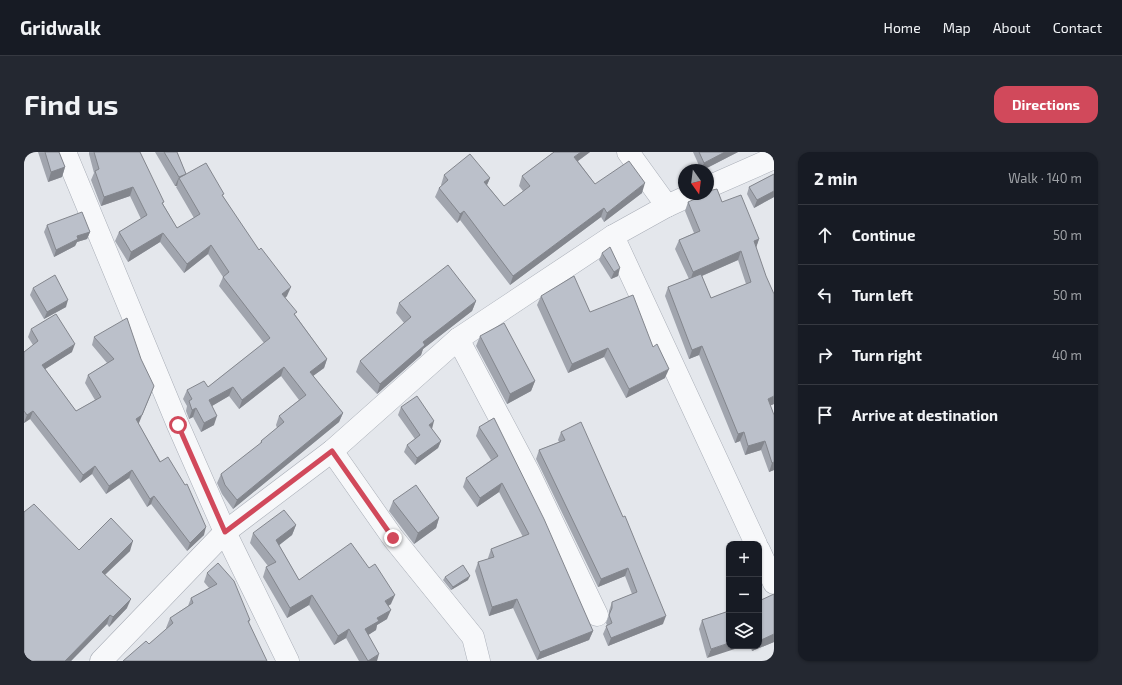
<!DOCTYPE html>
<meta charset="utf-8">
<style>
body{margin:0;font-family:"Exo 2",sans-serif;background:#242831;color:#f1f3f6}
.controls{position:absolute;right:12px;bottom:12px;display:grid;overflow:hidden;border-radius:8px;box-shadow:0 1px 3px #0004}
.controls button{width:36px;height:36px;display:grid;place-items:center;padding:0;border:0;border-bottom:1px solid #363941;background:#171b24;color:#f1f3f6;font:20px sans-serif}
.compass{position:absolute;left:654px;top:12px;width:36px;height:36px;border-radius:50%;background:#171b24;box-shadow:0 1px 3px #0004;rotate:166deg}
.stop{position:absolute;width:12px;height:12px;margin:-9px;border:3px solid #d1495b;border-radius:50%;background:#fff}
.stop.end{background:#d1495b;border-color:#fff;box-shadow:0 1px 4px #0008}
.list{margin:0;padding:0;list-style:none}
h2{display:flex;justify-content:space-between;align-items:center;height:52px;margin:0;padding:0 16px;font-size:17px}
h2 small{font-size:13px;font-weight:400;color:#9ea1a6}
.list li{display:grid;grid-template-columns:26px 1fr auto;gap:12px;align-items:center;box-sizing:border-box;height:60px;padding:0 16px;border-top:1px solid #363941}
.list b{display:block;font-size:15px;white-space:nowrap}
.list em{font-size:13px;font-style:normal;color:#9ea1a6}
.icon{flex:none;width:22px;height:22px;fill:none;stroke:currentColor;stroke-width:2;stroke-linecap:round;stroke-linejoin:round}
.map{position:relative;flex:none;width:750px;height:509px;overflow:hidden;border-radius:12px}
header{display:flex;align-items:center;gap:24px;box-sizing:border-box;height:56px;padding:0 20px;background:#171b24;border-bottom:1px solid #363941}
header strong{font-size:19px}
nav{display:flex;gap:22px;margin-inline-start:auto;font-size:14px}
.intro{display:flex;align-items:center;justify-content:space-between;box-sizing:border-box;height:96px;padding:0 24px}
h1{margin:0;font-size:28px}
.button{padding:10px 18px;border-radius:12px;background:#d1495b;color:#fff;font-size:14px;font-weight:700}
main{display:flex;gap:24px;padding:0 24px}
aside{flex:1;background:#171b24;border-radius:12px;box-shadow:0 1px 3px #0004}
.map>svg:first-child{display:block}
</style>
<header>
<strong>Gridwalk</strong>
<nav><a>Home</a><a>Map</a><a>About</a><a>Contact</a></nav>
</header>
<div class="intro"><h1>Find us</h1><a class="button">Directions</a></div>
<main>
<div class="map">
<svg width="750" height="509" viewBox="0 0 750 509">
<rect width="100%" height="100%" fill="#e4e7ec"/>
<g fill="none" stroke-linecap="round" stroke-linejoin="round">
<g stroke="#a9aeb7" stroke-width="23">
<g id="minor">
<path d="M41,0L154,273L201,380L264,509"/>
<path d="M604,0L643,54"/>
<path d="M684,35L750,6"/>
<path d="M589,84L732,392"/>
<path d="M434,187L505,321L573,463"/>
<path d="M308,299L369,386L449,485L455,509"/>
<path d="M735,398L750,431"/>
<path d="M77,509L201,380L308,299L434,187L589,84L643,54L669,42"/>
</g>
</g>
<use href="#minor" stroke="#f7f8fa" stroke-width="22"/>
</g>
<g fill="#a1a5ae" fill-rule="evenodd">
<path d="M14,0H35L41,15L38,25L24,30Z"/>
<path d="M65,0H116L139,52L153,76L170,66L152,35L153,34H151L131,0H153L162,22L161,23L199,44L263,144L261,146L272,164L303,207L300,216L289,224L319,261L315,270L209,357L198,342L193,331L197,322L236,292L237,289L253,276L252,273L255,264L275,248L257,224L215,257L205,244L188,254L190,273L177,280L169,265L165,267L162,259L163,254L159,247L163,238L184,235L240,191L195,134L199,125L184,102L160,121L136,90L104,110L91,89L95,80L117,67L106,44L77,54L67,28L70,21L65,2Z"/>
<path d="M530,0H566L554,9L571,32L618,41L580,70L577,65L486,133L436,68L433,71L411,45L415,36L418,33H417L420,23L466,26L463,33L480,54L499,39L495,34L498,24Z"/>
<path d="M669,0H714L679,18H677Z"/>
<path d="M750,22V45L730,56L723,42L725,35Z"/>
<path d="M664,50H698L735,87L732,95L750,252L746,253L750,263V318L745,320L737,298L721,303L716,289L711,291L675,203L665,207L641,144L644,135L665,127L651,97L655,88L670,81L661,59ZM714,108L722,132L687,146L678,124Z"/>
<path d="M23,73L66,80L63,87L53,90L51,94L30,105L20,80Z"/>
<path d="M578,101L594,124L587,127L575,108Z"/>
<path d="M9,136L42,155L20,167L6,143Z"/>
<path d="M517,144L566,160L641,226L602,246L580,205L544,221L513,153Z"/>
<path d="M452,149L448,159L399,197L397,203L353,242L332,220L336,209L380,171L372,161L375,151Z"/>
<path d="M7,177L48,200L21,217L52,259L71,248L61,231L64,223L83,211L68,193L70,185L127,242L114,271L180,383L163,399L127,352L123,355L105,326L82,342L68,322L56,331L6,267L0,271V200L9,193L4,185Z"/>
<path d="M456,184L511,229L507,239L483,252L452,194Z"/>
<path d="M377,255L407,277L417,289L414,296L391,313L380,300L383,293L391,287L374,263Z"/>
<path d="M470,266L569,479L565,488L513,508L489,456L465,464L451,419L454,410L464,407V406L467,397L499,385L475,340L453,355L439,335L442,326L467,308L452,284L455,275Z"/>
<path d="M537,280L639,472L584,494L579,482L583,473L582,471L585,463V459L588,450L608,442L601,424L574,435L512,307L515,298L535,290L534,288Z"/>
<path d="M369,349L415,366L412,376L390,392L365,359Z"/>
<path d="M272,373L268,383L255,393L275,428L367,452L364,454L363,467L353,473L352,478L344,483L353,509H335L322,486L310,493L285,453L263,466L239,425L242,415L244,414L226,391L229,381Z"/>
<path d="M55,398L106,399L81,423L103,456L85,475L83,472L47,509H0Z"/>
<path d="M183,421L226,468L225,471L125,492L143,477L142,476L146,466L164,454L167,446L185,436L180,430Z"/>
<path d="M421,425L444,428L427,438L419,428Z"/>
<path d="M750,442V490L728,499L726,494H735Z"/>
<path d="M705,459L683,506L675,477L678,468Z"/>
</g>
<g fill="#83868d">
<path d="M557,0H566L547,14L550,5Z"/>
<path d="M701,0H714L679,18H677L680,11Z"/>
<path d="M41,15L38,25L24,30L27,20Z"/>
<path d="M162,22L158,31L155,26L153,34H151L155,25Z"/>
<path d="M466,26L462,35L460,30Z"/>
<path d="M621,31L618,41L580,70L583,61Z"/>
<path d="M109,35L106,44L77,54L80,45Z"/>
<path d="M750,39V45L730,56L733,48Z"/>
<path d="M580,56L577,65L486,133L489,124Z"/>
<path d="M440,59L436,68L433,71L436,62Z"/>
<path d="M66,80L63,87L53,90L51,94L30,105L32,98L53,84Z"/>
<path d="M139,81L136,90L104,110L107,100Z"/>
<path d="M735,87L732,96L730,89Z"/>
<path d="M187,93L184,102L160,121L163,112Z"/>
<path d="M717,99L714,108L666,129L669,120Z"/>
<path d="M596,116L594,124L587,127L590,120Z"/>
<path d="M267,135L263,144L255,151L258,142Z"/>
<path d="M44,148L42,155L20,167L23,160Z"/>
<path d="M452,149L448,159L399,197L397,203L353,242L356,232L399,190Z"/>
<path d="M51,192L48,200L15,221L18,213Z"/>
<path d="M678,194L675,203L665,207L668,198Z"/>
<path d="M584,196L580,205L544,221L548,212Z"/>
<path d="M303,207L300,216L282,229L286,220Z"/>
<path d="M260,215L257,224L215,257L218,248Z"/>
<path d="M645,217L641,226L602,246L605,237Z"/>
<path d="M511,229L507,239L483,252L486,242Z"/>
<path d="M130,234L115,271L109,275L112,267Z"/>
<path d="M209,235L205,244L181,258L185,248Z"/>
<path d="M750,244V252L741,256L744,247Z"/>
<path d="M172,256L169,265L165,267L168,258Z"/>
<path d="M9,259L6,267L0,271L3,263Z"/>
<path d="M319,261L315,270L209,357L213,348Z"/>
<path d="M193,264L190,273L177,280L180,271Z"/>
<path d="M410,269L408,277L405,273Z"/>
<path d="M720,280L716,289L711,291L714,282Z"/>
<path d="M417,289L414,296L391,313L393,306Z"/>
<path d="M741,289L737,298L721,303L724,294Z"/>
<path d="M750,310V318L745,320L748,311Z"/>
<path d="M71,314L68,322L56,331L59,323Z"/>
<path d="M108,318L105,326L82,342L85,334Z"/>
<path d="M478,331L475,340L453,355L456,346Z"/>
<path d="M130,344L127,352L123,355L126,347Z"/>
<path d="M415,366L412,376L390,392L394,381Z"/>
<path d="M272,373L268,383L249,398L252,388Z"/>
<path d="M182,375L180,383L163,399L166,391Z"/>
<path d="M109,389L106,399L74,429L78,420Z"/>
<path d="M604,416L601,424L574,435L577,427Z"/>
<path d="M446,424L444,428L427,438L429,435Z"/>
<path d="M288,443L285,453L263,466L266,456Z"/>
<path d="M371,443L367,452L358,458L361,449Z"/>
<path d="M107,447L103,456L85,475L89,465Z"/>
<path d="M493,447L489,456L465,464L468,455Z"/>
<path d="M367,458L363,467L353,473L352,478L338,487L341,477L353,466Z"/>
<path d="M86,463L83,472L47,509H41Z"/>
<path d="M642,464L639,472L584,494L587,486Z"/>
<path d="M325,477L322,486L310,493L314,484Z"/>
<path d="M569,479L565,488L513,508L516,500Z"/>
<path d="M750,482V490L728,499L730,494H735V489Z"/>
<path d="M705,491V494H720L683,506L687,497Z"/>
<path d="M355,502L353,509H344Z"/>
</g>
<g fill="#bbc0ca" stroke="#83868d">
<path d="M21,0H35L41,15L27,20Z"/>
<path d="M70,0H116L140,50L138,51L153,76L176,62L155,26L182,11L200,42L198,43L235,98L237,96L267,135L258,142L273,160L270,162L303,207L286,220L319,261L213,348L201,333L197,322L238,290L237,289L260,270L255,264L282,243L260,215L218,248L209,235L185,248L193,264L180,271L172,256L168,258L165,249L168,247L163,238L180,229L184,235L246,186L199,125L205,120L187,93L163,112L139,81L107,100L95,80L123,63L109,35L80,45L71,19L75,17Z"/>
<path d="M140,0H153L162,22L155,25Z"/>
<path d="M530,0H557L550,5L571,32L605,9L621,31L583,61L580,56L489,124L440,59L436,62L415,36L424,28L420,23L446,2L466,26L460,30L480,54L506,34L498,24Z"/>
<path d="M675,0H701L680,11Z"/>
<path d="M750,22V39L733,48L725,35Z"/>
<path d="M693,37L698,50L717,43L735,87L730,89L742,124L750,142V244L744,247L750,263V310L748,311L741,289L724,294L720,280L714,282L678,194L668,198L644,135L677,122L687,146L727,130L717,99L669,120L655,88L676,79L664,50L678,44L680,42H684V39Z"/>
<path d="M58,60L66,80L53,84L54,87L32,98L23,73Z"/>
<path d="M586,95L596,116L590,120L578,101Z"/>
<path d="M424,113L452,149L399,190L401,193L356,232L336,209L387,165L375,151Z"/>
<path d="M31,123L44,148L23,160L9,136Z"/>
<path d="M550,124L566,160L609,143L629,195L633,192L645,217L605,237L584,196L548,212L517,144Z"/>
<path d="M32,162L51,192L18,213L52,259L77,245L64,223L90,207L70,185L103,166L117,207L130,234L118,263L112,267L136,310L144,305L161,333L163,332L182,375L166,391L130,344L126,347L108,318L85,334L71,314L59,323L9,259L3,263L0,259V200L14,189L7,177Z"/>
<path d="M480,171L511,229L486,242L456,184Z"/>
<path d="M393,244L410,269L405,273L417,289L393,306L383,293L396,283L377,255Z"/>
<path d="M470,266L520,367L569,479L516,500L493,447L468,455L454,410L470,405L467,397L505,382L478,331L456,346L442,326L474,304L455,275Z"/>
<path d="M557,270L599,365L601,364L642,464L587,486L582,474L588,471L585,463L588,456V450L613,440L604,416L577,427L515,298L541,288L537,280Z"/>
<path d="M392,333L415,366L394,381L369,349Z"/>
<path d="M10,352L55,398L87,366L109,389L78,420L107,447L89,465L86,463L41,509H0V360Z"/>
<path d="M260,358L272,373L252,388L275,428L327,391L345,416L351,412L371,443L361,449L367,458L353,466L355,469L341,477L355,502L344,509L325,477L314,484L288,443L266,456L242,415L252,410L229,381Z"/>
<path d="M194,411L210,429L226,468L224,469L243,509H99L122,489L125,492L149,471L146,466L169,451L167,446L193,432L183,421Z"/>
<path d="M439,413L446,424L429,435L421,425Z"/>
<path d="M750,442V482L735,489V449Z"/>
<path d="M705,459V491L687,497L678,468Z"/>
</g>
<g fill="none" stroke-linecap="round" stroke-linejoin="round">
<path stroke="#d1495b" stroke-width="5" d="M154,273L201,380L308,299L369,386"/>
</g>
</svg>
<div class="controls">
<button>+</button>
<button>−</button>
<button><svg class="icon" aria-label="layers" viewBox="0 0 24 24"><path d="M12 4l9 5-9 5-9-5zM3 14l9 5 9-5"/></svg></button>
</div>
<svg class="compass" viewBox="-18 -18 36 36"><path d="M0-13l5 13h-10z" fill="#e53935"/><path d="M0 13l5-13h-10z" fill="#9ea1a6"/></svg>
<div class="stop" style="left:154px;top:273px"></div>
<div class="stop end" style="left:369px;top:386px"></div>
</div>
<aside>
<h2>2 min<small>Walk · 140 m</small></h2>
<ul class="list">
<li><svg class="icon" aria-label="ahead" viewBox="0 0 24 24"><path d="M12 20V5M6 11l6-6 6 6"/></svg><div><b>Continue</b></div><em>50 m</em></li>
<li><svg class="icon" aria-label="left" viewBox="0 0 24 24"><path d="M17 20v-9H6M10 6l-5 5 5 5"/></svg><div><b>Turn left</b></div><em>50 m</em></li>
<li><svg class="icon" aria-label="right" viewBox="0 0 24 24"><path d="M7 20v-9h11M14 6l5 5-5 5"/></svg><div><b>Turn right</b></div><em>40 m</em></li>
<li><svg class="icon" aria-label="arrive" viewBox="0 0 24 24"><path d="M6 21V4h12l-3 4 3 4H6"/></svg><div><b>Arrive at destination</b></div></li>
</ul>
</aside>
</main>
